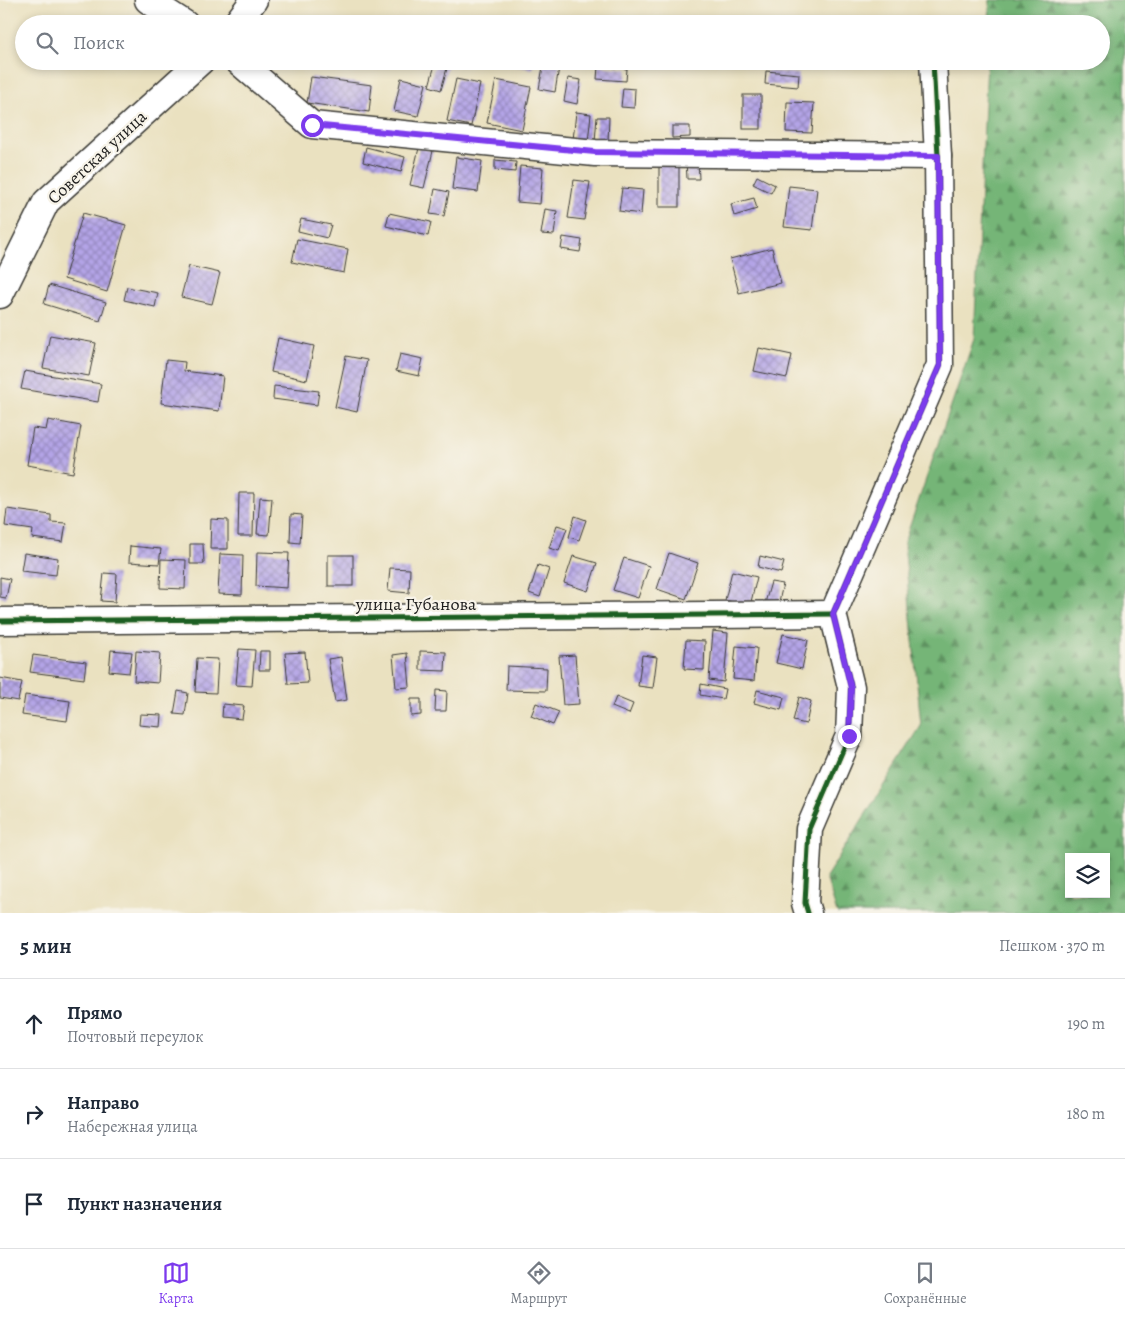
<!DOCTYPE html>
<html lang="ru">
<meta charset="utf-8">
<style>
body{margin:0;font-family:Alegreya,serif;background:#f6f6f7;color:#1f2937}
.controls{position:absolute;right:15px;bottom:15px;display:grid;overflow:hidden;border-radius:0px;box-shadow:0 2px 8px #0003}
.controls button{width:45px;height:45px;display:grid;place-items:center;padding:0;border:0;border-bottom:1px solid #e0e1e3;background:#fff;color:#1f2937;font:25px sans-serif}
.stop{position:absolute;width:15px;height:15px;margin:-11px;border:4px solid #7c3aed;border-radius:50%;background:#fff}
.stop.end{background:#7c3aed;border-color:#fff;box-shadow:0 1px 5px #0008}
.list{margin:0;padding:0;list-style:none}
h2{display:flex;justify-content:space-between;align-items:center;height:65px;margin:0;padding:0 20px;font-size:21px}
h2 small{font-size:16px;font-weight:400;color:#747a83}
.list li{display:grid;grid-template-columns:32px 1fr auto;gap:15px;align-items:center;box-sizing:border-box;height:90px;padding:0 20px;border-top:1px solid #e0e1e3}
.list b{display:block;font-size:19px;white-space:nowrap}
.list p{margin:0;font-size:16px;white-space:nowrap;color:#747a83}
.list em{font-size:16px;font-style:normal;color:#747a83}
.icon{flex:none;width:28px;height:28px;fill:none;stroke:currentColor;stroke-width:2;stroke-linecap:round;stroke-linejoin:round}
.map{position:relative;flex:none;width:1125px;height:913px;overflow:hidden}
.search{position:absolute;background:#fff;box-shadow:0 2px 8px #0003;left:15px;right:15px;top:15px;height:55px;display:flex;align-items:center;gap:12px;box-sizing:border-box;padding:0 18px;border-radius:28px;color:#747a83;font-size:19px}
.sheet{height:335px;background:#fff}
nav{display:flex;justify-content:space-around;align-items:center;box-sizing:border-box;height:70px;border-top:1px solid #e0e1e3;background:#fff;font-size:14px;color:#747a83}
nav a{display:grid;justify-items:center;gap:2px}
nav .on{color:#7c3aed}
.map>svg:first-child{display:block}
</style>
<div class="map">
<svg width="1125" height="913" viewBox="0 0 1125 913">
<defs>
<pattern id="forest-firs" width="22" height="20" patternUnits="userSpaceOnUse" patternTransform="scale(1.25)"><rect width="22" height="20" fill="#75b577"/><path d="M5 1l3.5 6h-7zM16 11l3.5 6h-7z" fill="#5f9261"/></pattern>
<pattern id="building-cross-hatch" width="8" height="8" patternUnits="userSpaceOnUse" patternTransform="scale(1.25)"><rect width="8" height="8" fill="#b4a4e7"/><path d="M0 0l8 8M0 8l8-8" fill="none" stroke="#9285ba"/></pattern>
</defs>
<rect width="100%" height="100%" fill="#f7f3e8"/>
<filter id="ink" filterUnits="userSpaceOnUse"><feTurbulence type="fractalNoise" baseFrequency=".02" numOctaves="2"/><feDisplacementMap in="SourceGraphic" scale="10" xChannelSelector="R" yChannelSelector="G"/><feConvolveMatrix kernelMatrix="1 2 1 2 8 2 1 2 1" color-interpolation-filters="sRGB"/></filter>
<filter id="wash" filterUnits="userSpaceOnUse"><feTurbulence type="fractalNoise" baseFrequency=".0096" numOctaves="4" result="noise"/><feDisplacementMap in="SourceGraphic" scale="20" xChannelSelector="R" yChannelSelector="G"/><feGaussianBlur stdDeviation="1.12" result="paint"/><feColorMatrix in="noise" values="0 0 0 0 0 0 0 0 0 0 0 0 0 0 0 0 0 1.4 0 .05"/><feComposite in="paint" operator="in"/></filter>
<g filter="url(#wash)">
<rect width="100%" height="100%" fill="#eae1c0"/>
<path fill="url(#forest-firs)" stroke="#48684a" fill-rule="evenodd" d="M990,0H1125V913H837L826,877L921,726L904,543L974,339L987,61H1101V24H989ZM1069,857H1106V894H1069Z"/>
<g id="blocks">
<g fill="url(#building-cross-hatch)">
<path d="M411,61H433L431,67Z"/>
<path d="M436,61H449L441,90L429,86Z"/>
<path d="M504,61H534L533,69L504,64Z"/>
<path d="M544,61H560L555,92L539,89Z"/>
<path d="M598,66L627,69L626,81L597,79Z"/>
<path d="M766,71L799,74L798,87L765,84Z"/>
<path d="M311,77L372,85L369,112L307,103Z"/>
<path d="M401,78L426,84L418,116L394,111Z"/>
<path d="M568,78L581,80L577,104L564,101Z"/>
<path d="M456,79L480,84L471,126L447,121Z"/>
<path d="M496,80L531,87L522,130L487,123Z"/>
<path d="M623,88L635,89L634,108L621,107Z"/>
<rect x="743" y="95" width="18" height="34"/>
<path d="M787,102L814,103L812,133L786,132Z"/>
<path d="M576,112L591,114L588,142L573,140Z"/>
<path d="M597,117H609L608,142L595,141Z"/>
<path d="M672,126H690V137L672,138Z"/>
<path d="M366,147L405,157L401,172L363,162Z"/>
<path d="M419,148L433,151L424,188L410,185Z"/>
<path d="M456,157L482,161L478,192L452,189Z"/>
<path d="M686,159H698L699,179H687Z"/>
<path d="M495,160L516,162L515,172L495,170Z"/>
<rect x="659" y="164" width="20" height="43"/>
<path d="M520,166L543,168L540,204L517,202Z"/>
<path d="M757,176L775,185L771,193L753,184Z"/>
<path d="M574,180L590,182L584,220L568,218Z"/>
<path d="M789,186L817,189L812,230L784,227Z"/>
<path d="M622,188L643,190L641,214L619,211Z"/>
<path d="M435,189L449,192L444,216L430,214Z"/>
<path d="M754,198L757,209L734,216L731,204Z"/>
<path d="M545,209L557,211L554,235L541,234Z"/>
<path d="M83,213L126,225L107,292L64,279Z"/>
<path d="M389,213L431,222L428,236L386,226Z"/>
<path d="M301,219L331,225L327,238L298,231Z"/>
<path d="M563,237L582,240L580,252L561,249Z"/>
<path d="M297,239L348,249L344,273L292,262Z"/>
<path d="M772,248L781,283L739,293L730,259Z"/>
<path d="M189,266L220,273L212,304L181,297Z"/>
<path d="M49,285L106,302L100,321L44,304Z"/>
<path d="M127,287L158,293L155,307L124,300Z"/>
<path d="M50,335L96,343L89,376L43,368Z"/>
<path d="M278,338L314,346L307,380L271,372Z"/>
<path d="M759,348L792,355L787,378L754,371Z"/>
<path d="M400,354L423,359L419,376L396,371Z"/>
<path d="M346,356L367,360L357,412L335,407Z"/>
<path d="M166,360L185,362L184,371L223,376L219,411L161,403Z"/>
<path d="M25,371L101,384L98,402L21,389Z"/>
<path d="M274,386L319,391L317,405L273,399Z"/>
<path d="M48,420L81,426L73,473L27,465L33,428L46,430Z"/>
<path d="M239,493H254L253,536H238Z"/>
<path d="M260,497L272,498L269,535L257,534Z"/>
<path d="M7,509L51,515V522L66,523L63,542L32,538L33,530L5,526Z"/>
<path d="M291,514L302,515L300,543L290,542Z"/>
<path d="M575,516L586,520L579,540L569,537Z"/>
<path d="M211,519L228,520V549H210Z"/>
<path d="M557,525L567,528L559,551L549,548Z"/>
<path d="M190,544H203L204,564H190Z"/>
<path d="M130,546L161,549L159,564L129,562Z"/>
<path d="M257,552L289,553L287,588L256,586Z"/>
<path d="M24,553L58,558L56,575L21,571Z"/>
<path d="M669,553L698,563L686,599L657,589Z"/>
<path d="M220,554L243,555L242,595L218,594Z"/>
<rect x="328" y="555" width="25" height="31"/>
<path d="M573,556L597,563L588,591L564,583Z"/>
<path d="M760,556L784,562L781,573L758,567Z"/>
<path d="M624,558L649,566L638,598L613,590Z"/>
<path d="M161,559L186,560L185,589L160,588Z"/>
<path d="M538,565L549,569L540,597L529,593Z"/>
<path d="M390,568L410,569L409,593L388,591Z"/>
<path d="M732,571L757,577L750,606L725,600Z"/>
<path d="M104,573L117,574L115,602L101,601Z"/>
<path d="M0,577L10,579L6,598L0,597Z"/>
<path d="M771,582L783,584L778,606L765,603Z"/>
<path d="M713,631L728,633L724,682L709,680Z"/>
<path d="M783,634L808,640L802,669L776,663Z"/>
<path d="M686,640L705,641L704,670L684,669Z"/>
<path d="M736,646L757,648L754,681L733,679Z"/>
<path d="M239,649L255,650L252,686L236,685Z"/>
<path d="M111,650L132,652L129,673L109,671Z"/>
<path d="M136,651L160,653L158,683L134,681Z"/>
<path d="M260,651H270V670H259Z"/>
<path d="M420,651L446,652L445,671L420,670Z"/>
<path d="M305,652L308,683L288,684L285,653Z"/>
<path d="M407,653L410,687L396,688L393,655Z"/>
<path d="M33,655L86,662L84,679L30,672Z"/>
<path d="M575,655L579,704L563,705L559,656Z"/>
<path d="M642,655L657,657L653,688L638,686Z"/>
<path d="M341,657L347,700L335,702L328,659Z"/>
<path d="M197,658L218,659L216,693L195,692Z"/>
<path d="M507,666L547,668L546,691L506,690Z"/>
<path d="M0,678L22,682L18,701L0,698Z"/>
<path d="M701,684L725,689L723,699L700,695Z"/>
<path d="M436,690L447,691L446,711H435Z"/>
<path d="M757,690L784,697L781,710L754,703Z"/>
<path d="M178,691L188,693L185,715L174,714Z"/>
<path d="M25,695L70,701L67,721L22,715Z"/>
<path d="M616,697L633,704L629,714L612,707Z"/>
<path d="M799,697L811,701L806,724L793,721Z"/>
<path d="M411,699H421V715L411,716Z"/>
<path d="M536,703L559,712L553,725L531,716Z"/>
<path d="M223,704L244,706L242,719L222,717Z"/>
<path d="M140,714L162,715L161,727L139,725Z"/>
</g>
</g>
</g>
<g filter="url(#ink)">
<use href="#blocks" fill-opacity="0" stroke="#3b3a35" stroke-width="1"/>
<g fill="none" stroke-linecap="round" stroke-linejoin="round">
<g stroke="#3b3a35" stroke-width="29">
<g id="minor">
<path d="M148,0L185,24"/>
<path d="M236,24L254,0"/>
<path d="M238,61L312,125L595,153L938,156"/>
<path d="M0,295L46,202L201,61"/>
<path d="M0,621L833,614"/>
<path d="M808,913L805,903L809,829L849,736L851,687L833,614L940,365L938,156L933,61"/>
</g>
</g>
<use href="#minor" stroke="#fff" stroke-width="26"/>
<g stroke="#f7f3e8" stroke-width="8">
<g id="cycleway">
<path d="M0,621L833,614"/>
<path d="M808,913L805,903L809,829L849,736L851,687L833,614L940,365L938,156L933,61"/>
</g>
</g>
<use href="#cycleway" stroke="#1b5e20" stroke-width="5"/>
</g>
</g>
<g fill="none" stroke-linecap="round" stroke-linejoin="round" filter="url(#ink)">
<path stroke="#7c3aed" stroke-width="6" d="M312,125L595,152L938,156L940,365L833,614L851,688L849,736"/>
</g>
<g text-anchor="middle" dominant-baseline="central" stroke-width="4.5" stroke-linejoin="round" paint-order="stroke">
<g font-size="18" fill="#1c1c1c" stroke="#f7f3e8">
<text transform="translate(97 157) rotate(-43)">Советская улица</text>
<text x="416" y="604">улица Губанова</text>
</g>
</g>
</svg>
<div class="controls">
<button><svg class="icon" aria-label="layers" viewBox="0 0 24 24"><path d="M12 4l9 5-9 5-9-5zM3 14l9 5 9-5"/></svg></button>
</div>
<div class="stop" style="left:312px;top:125px"></div>
<div class="stop end" style="left:849px;top:736px"></div>
<div class="search"><svg class="icon" aria-label="search" viewBox="0 0 24 24"><circle cx="10" cy="10" r="6"/><path d="M15 15l6 6"/></svg>Поиск</div>
</div>
<section class="sheet">
<h2>5 мин<small>Пешком · 370 m</small></h2>
<ul class="list">
<li><svg class="icon" aria-label="ahead" viewBox="0 0 24 24"><path d="M12 20V5M6 11l6-6 6 6"/></svg><div><b>Прямо</b><p>Почтовый переулок</p></div><em>190 m</em></li>
<li><svg class="icon" aria-label="right" viewBox="0 0 24 24"><path d="M7 20v-9h11M14 6l5 5-5 5"/></svg><div><b>Направо</b><p>Набережная улица</p></div><em>180 m</em></li>
<li><svg class="icon" aria-label="arrive" viewBox="0 0 24 24"><path d="M6 21V4h12l-3 4 3 4H6"/></svg><div><b>Пункт назначения</b></div></li>
</ul>
</section>
<nav>
<a class="on"><svg class="icon" aria-label="map" viewBox="0 0 24 24"><path d="M3 6l6-2 6 2 6-2v14l-6 2-6-2-6 2zM9 4v14M15 6v14"/></svg>Карта</a>
<a><svg class="icon" aria-label="directions" viewBox="0 0 24 24"><path d="M12 3l9 9-9 9-9-9zM9 14v-3h6M13 9l2 2-2 2"/></svg>Маршрут</a>
<a><svg class="icon" aria-label="saved" viewBox="0 0 24 24"><path d="M7 4h10v16l-5-4-5 4z"/></svg>Сохранённые</a>
</nav>
